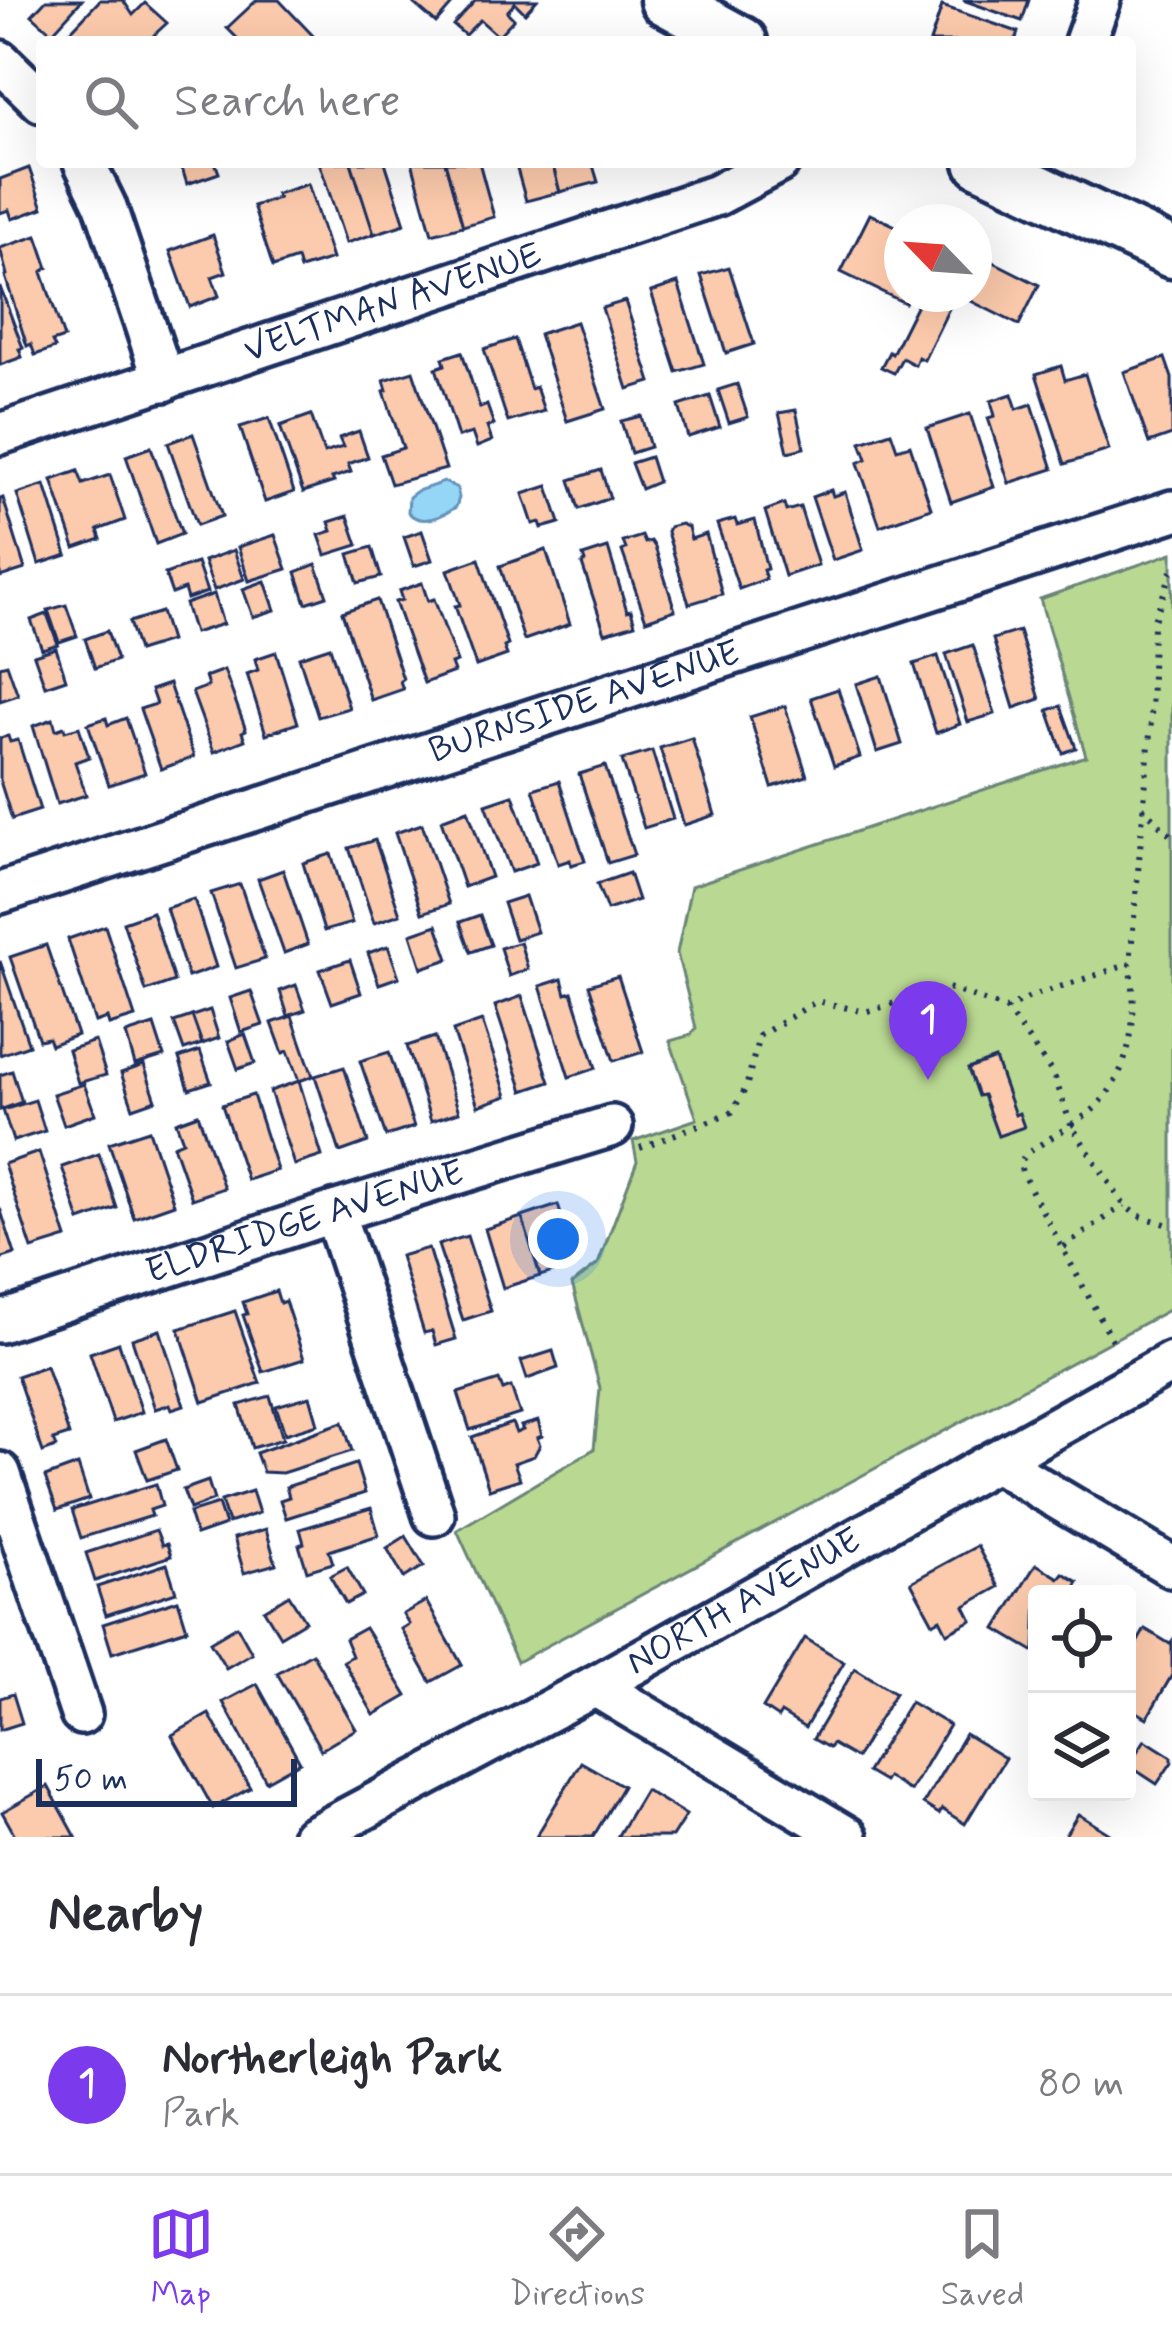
<!DOCTYPE html>
<style>
body{margin:0;font-family:Mynerve,sans-serif;background:#f2f2f3;color:#2b2b33}
.controls{position:absolute;right:36px;bottom:36px;display:grid;overflow:hidden;border-radius:12px;box-shadow:0 12px 48px #0002}
.controls button{width:108px;height:108px;display:grid;place-items:center;padding:0;border:0;border-bottom:3px solid #e1e1e2;background:#fff;color:#2b2b33;font:60px sans-serif}
.compass{position:absolute;left:884px;top:204px;width:108px;height:108px;border-radius:50%;background:#fff;box-shadow:0 12px 48px #0002;rotate:295deg}
.scale{position:absolute;left:36px;bottom:30px;width:261px;box-sizing:border-box;padding-left:12px;border:6px solid #1b2f5e;border-top:0;font-size:33px;line-height:42px;white-space:nowrap;color:#1b2f5e;-webkit-text-stroke:9px #fff;paint-order:stroke}
.you{position:absolute;left:558px;top:1239px;width:42px;height:42px;margin:-30px;border:9px solid #fff;border-radius:50%;background:#1a73e8;box-shadow:0 0 0 18px #1a73e833}
.badge{display:grid;place-items:center;width:78px;height:78px;border-radius:50%;background:#7c3aed;color:#fff;font-size:39px;font-weight:700}
.pin{position:absolute;translate:-50% -99px;filter:drop-shadow(0 3px 6px #0008)}
.pin::after{content:'';position:absolute;top:63px;width:42px;height:36px;background:inherit;clip-path:polygon(0 0,100% 0,50% 100%)}
.list{margin:0;padding:0;list-style:none}
h2{display:flex;justify-content:space-between;align-items:center;height:156px;margin:0;padding:0 48px;font-size:51px}
h2 small{font-size:39px;font-weight:400;color:#7c7c81}
.list li{display:grid;grid-template-columns:78px 1fr auto;gap:36px;align-items:center;box-sizing:border-box;height:180px;padding:0 48px;border-top:3px solid #e1e1e2}
.list b{display:block;font-size:45px;white-space:nowrap}
.list p{margin:0;font-size:39px;white-space:nowrap;color:#7c7c81}
.list em{font-size:39px;font-style:normal;color:#7c7c81}
.icon{flex:none;width:66px;height:66px;fill:none;stroke:currentColor;stroke-width:2;stroke-linecap:round;stroke-linejoin:round}
.map{position:relative;flex:none;width:1172px;height:1837px;overflow:hidden}
.search{position:absolute;background:#fff;box-shadow:0 12px 48px #0002;left:36px;right:36px;top:36px;height:132px;display:flex;align-items:center;gap:30px;box-sizing:border-box;padding:0 42px;border-radius:12px;color:#7c7c81;font-size:45px}
.sheet{height:336px;background:#fff}
nav{display:flex;justify-content:space-around;align-items:center;box-sizing:border-box;height:168px;border-top:3px solid #e1e1e2;background:#fff;font-size:33px;color:#7c7c81}
nav a{display:grid;justify-items:center;gap:6px}
nav .on{color:#7c3aed}
.map>svg:first-child{display:block}
</style>
<div class="map">
<svg width="1172" height="1837" viewBox="0 0 1172 1837">
<rect width="100%" height="100%" fill="#fff"/>
<filter id="ink" filterUnits="userSpaceOnUse"><feTurbulence type="fractalNoise" baseFrequency=".00833" numOctaves="2"/><feDisplacementMap in="SourceGraphic" scale="24" xChannelSelector="R" yChannelSelector="G"/><feConvolveMatrix kernelMatrix="1 2 1 2 8 2 1 2 1" color-interpolation-filters="sRGB"/></filter>
<g filter="url(#ink)">
<path fill="#b9d891" stroke="#6a8478" stroke-width="3" d="M1172,553V1308L517,1662L457,1530L594,1449L600,1388L572,1284L598,1264L637,1161L633,1141L697,1119L670,1041L691,1035L696,1028L677,953L691,886L1086,756L1040,599Z"/>
<path fill="#95d6f6" stroke="#6493b9" stroke-width="3" d="M444,482L457,488L459,498L456,507C441,517 421,527 408,512L409,497L417,491Z"/>
<g fill="#fccaac" stroke="#1b2f5e" stroke-width="3">
<path d="M46,0H82L52,33L32,15Z"/>
<path d="M100,0H123L133,15L145,3L167,23L154,35L157,38L153,42H73L66,36Z"/>
<path d="M257,0H279L319,42H241L227,28Z"/>
<path d="M418,0H456L436,23L414,4Z"/>
<path d="M476,0H537L525,13L515,3L507,12L514,19L498,36L480,20L465,35L453,25Z"/>
<path d="M963,0H1029L1022,21Z"/>
<path d="M942,6L1018,32L1015,42H930Z"/>
<path d="M180,162H215L219,173L187,184Z"/>
<path d="M319,162H351L374,234L346,243Z"/>
<path d="M351,162H385L405,224L374,234Z"/>
<path d="M412,162H445L463,226L432,234Z"/>
<path d="M445,162H479L494,217L463,226Z"/>
<path d="M515,162H552L560,192L526,201Z"/>
<path d="M552,162H592L598,182L560,192Z"/>
<path d="M29,168L43,208L12,219L9,210L0,213V179Z"/>
<path d="M308,184L332,259L300,269L297,259L273,267L253,206L278,198L276,194Z"/>
<path d="M870,214L902,229V294H910L905,303L841,272Z"/>
<path d="M213,235L226,272L212,277L219,296L190,307L170,251Z"/>
<path d="M37,236L48,268L42,272L64,338L52,342L55,348L35,355L31,344L27,346L5,276L7,275L0,248Z"/>
<path d="M974,252L1039,285L1019,325L957,294H974Z"/>
<path d="M729,267L754,344L726,353L701,275Z"/>
<path d="M678,283L704,364L677,372L651,292Z"/>
<path d="M0,287L23,348L19,349L22,357L0,365Z"/>
<path d="M922,294H956L924,360L918,357L915,365L902,358L894,373L881,367L889,352L892,354Z"/>
<path d="M625,301L651,382L628,389L602,308Z"/>
<path d="M576,322L605,409L567,421L539,334Z"/>
<path d="M515,339L531,389L536,387L544,411L508,422L484,349Z"/>
<path d="M462,352L480,408L487,405L494,425L487,427L492,441L477,447L472,433L458,437L436,368L445,365L443,358Z"/>
<path d="M1165,358L1172,378V435L1149,443L1124,372Z"/>
<path d="M1061,366L1065,380L1085,374L1109,450L1065,464L1036,374Z"/>
<path d="M413,371L446,469L391,484L381,455L403,448L384,391L387,390L384,380Z"/>
<path d="M737,384L748,417L729,423L718,390Z"/>
<path d="M1012,394L1017,409L1032,404L1053,469L1009,483L988,418L995,416L991,401Z"/>
<path d="M710,396L720,427L688,437L679,406Z"/>
<path d="M796,410L804,448L788,452L779,413Z"/>
<path d="M970,414L994,487L951,502L927,428Z"/>
<path d="M311,415L324,453L343,447L339,438L359,431L368,457L348,464L351,472L332,478L334,482L303,492L280,426Z"/>
<path d="M641,416L650,447L631,453L621,421Z"/>
<path d="M269,418L294,492L265,502L240,427Z"/>
<path d="M891,432L897,449L910,445L931,508L880,526L858,463L867,459L861,442Z"/>
<path d="M193,434L222,516L197,525L168,443Z"/>
<path d="M151,447L182,534L156,544L126,456Z"/>
<path d="M650,457L658,482L641,489L631,463Z"/>
<path d="M601,470L610,498L579,509L570,480Z"/>
<path d="M78,471L83,484L110,475L125,520L98,530L101,539L75,548L52,480Z"/>
<path d="M45,485L67,555L39,564L17,494Z"/>
<path d="M548,486L560,523L542,528L540,522L533,524L523,494Z"/>
<path d="M831,490L833,496L845,492L863,550L833,560L812,497Z"/>
<path d="M3,498L25,569L0,577V499Z"/>
<path d="M784,504L786,511L800,507L818,565L785,576L765,511Z"/>
<path d="M348,516L358,545L326,555L319,535L332,531L329,522Z"/>
<path d="M735,519L737,525L755,520L767,569L763,570L766,579L739,589L717,524Z"/>
<path d="M681,524L688,527L691,539L706,534L722,594L689,604L667,532L669,527Z"/>
<path d="M422,531L432,560L414,566L404,537Z"/>
<path d="M275,535L287,569L249,581L238,547Z"/>
<path d="M642,536L645,543L651,541L655,547L675,610L646,620L622,551L626,549L623,542Z"/>
<path d="M372,547L381,577L358,583L349,554Z"/>
<path d="M608,548L627,611L631,610L635,624L605,633L582,564L585,562L583,556Z"/>
<path d="M234,550L244,579L214,590L204,561Z"/>
<path d="M546,550L570,624L524,640L500,566Z"/>
<path d="M479,559L508,645L504,647L507,655L476,666L455,606L460,605L448,570Z"/>
<path d="M197,563L207,592L187,599L184,589L172,594L165,574Z"/>
<path d="M316,564L327,596L306,603L296,572Z"/>
<path d="M265,581L275,610L253,617L243,589Z"/>
<path d="M422,583L428,601L434,599L457,662L451,664L454,672L424,683L395,602L402,600L399,591Z"/>
<path d="M214,594L223,624L194,633L185,604Z"/>
<path d="M377,600L403,679L400,681L403,689L371,700L342,612Z"/>
<path d="M66,605L77,636L59,642L48,610Z"/>
<path d="M161,612L170,641L138,651L129,622Z"/>
<path d="M47,614L58,644L42,649L31,620Z"/>
<path d="M107,631L117,660L95,668L85,639Z"/>
<path d="M1019,631L1040,699L1014,708L993,639Z"/>
<path d="M973,645L995,714L968,722L946,654Z"/>
<path d="M330,647L349,708L318,717L299,657Z"/>
<path d="M56,648L66,679L45,686L34,655Z"/>
<path d="M276,652L298,723L266,734L247,674L258,670L255,659Z"/>
<path d="M938,656L960,724L936,733L914,664Z"/>
<path d="M7,664L18,695L0,701V666Z"/>
<path d="M224,670L246,730L242,732L245,740L214,752L192,692L208,686L205,677Z"/>
<path d="M881,676L902,744L877,752L856,684Z"/>
<path d="M169,684L194,757L161,769L140,709L156,704L151,690Z"/>
<path d="M838,689L860,757L834,766L811,698Z"/>
<path d="M785,706L807,776L772,787L750,717Z"/>
<path d="M1061,706L1076,748L1063,753L1048,710Z"/>
<path d="M106,718L108,725L126,718L145,773L109,785L88,724Z"/>
<path d="M53,719L56,730L64,727L65,731L79,727L89,757L75,762L86,795L57,804L33,726Z"/>
<path d="M8,736L10,742L18,740L40,810L12,819L0,781V738Z"/>
<path d="M692,738L715,815L684,825L660,748Z"/>
<path d="M652,751L673,819L644,828L622,760Z"/>
<path d="M605,766L634,855L608,863L579,774Z"/>
<path d="M559,781L585,861L571,865L570,860L558,864L533,789Z"/>
<path d="M513,795L537,863L511,872L486,804Z"/>
<path d="M468,810L491,877L464,887L441,820Z"/>
<path d="M422,824L449,904L422,913L395,833Z"/>
<path d="M375,840L400,914L374,923L349,848Z"/>
<path d="M331,854L352,923L324,931L303,863Z"/>
<path d="M283,870L308,944L284,953L258,879Z"/>
<path d="M629,873L638,900L607,910L597,884Z"/>
<path d="M240,884L265,959L236,968L211,893Z"/>
<path d="M525,896L537,932L515,939L503,903Z"/>
<path d="M194,899L216,967L188,977L166,908Z"/>
<path d="M152,912L174,981L146,991L123,922Z"/>
<path d="M480,915L491,945L471,952L460,922Z"/>
<path d="M437,925L449,959L422,968L411,934Z"/>
<path d="M105,926L135,1017L109,1025L107,1018L95,1022L68,939Z"/>
<path d="M520,942L528,969L509,976L500,948Z"/>
<path d="M46,945L77,1035L51,1045L48,1038L39,1040L10,957Z"/>
<path d="M388,946L399,977L379,984L368,953Z"/>
<path d="M350,960L361,993L332,1003L320,970Z"/>
<path d="M0,961L29,1045L0,1055Z"/>
<path d="M618,976L643,1052L614,1061L589,985Z"/>
<path d="M562,979L566,994L572,992L596,1068L569,1077L540,986Z"/>
<path d="M296,985L305,1010L288,1016L280,991Z"/>
<path d="M251,991L263,1025L241,1032L230,998Z"/>
<path d="M522,996L550,1082L523,1091L495,1006Z"/>
<path d="M210,1010L219,1038L202,1044L192,1016Z"/>
<path d="M192,1016L202,1044L184,1050L174,1022Z"/>
<path d="M292,1016L313,1076L299,1081L288,1051L283,1053L272,1023Z"/>
<path d="M482,1021L507,1096L478,1106L453,1031Z"/>
<path d="M154,1025L164,1056L135,1065L126,1034Z"/>
<path d="M245,1034L255,1063L238,1069L228,1041Z"/>
<path d="M435,1037L459,1112L431,1121L407,1046Z"/>
<path d="M95,1041L106,1075L78,1083L68,1050Z"/>
<path d="M200,1051L211,1082L189,1089L179,1058Z"/>
<path d="M389,1052L414,1127L386,1136L360,1061Z"/>
<path d="M995,1059L1015,1115L1019,1113L1024,1127L998,1136L983,1095L978,1096L968,1069Z"/>
<path d="M144,1065L156,1100L133,1108L121,1073Z"/>
<path d="M344,1067L368,1142L340,1152L315,1076Z"/>
<path d="M12,1071L22,1102L0,1110V1075Z"/>
<path d="M299,1081L322,1156L294,1165L270,1091Z"/>
<path d="M84,1084L95,1114L64,1125L53,1094Z"/>
<path d="M253,1095L277,1170L247,1180L222,1105Z"/>
<path d="M35,1100L45,1131L13,1141L3,1110Z"/>
<path d="M198,1114L224,1188L192,1199L173,1145L183,1141L176,1122Z"/>
<path d="M149,1130L174,1204L134,1218L109,1143Z"/>
<path d="M39,1152L67,1238L32,1249L4,1164Z"/>
<path d="M99,1154L117,1208L80,1221L62,1167Z"/>
<path d="M558,1205L577,1265L540,1276L522,1217Z"/>
<path d="M0,1208L15,1254L0,1259Z"/>
<path d="M522,1217L540,1276L503,1288L485,1229Z"/>
<path d="M467,1236L491,1311L463,1320L438,1245Z"/>
<path d="M428,1248L456,1339L436,1345L432,1331L424,1333L400,1256Z"/>
<path d="M276,1291L280,1303L285,1301L304,1359L263,1372L243,1315L247,1314L243,1302Z"/>
<path d="M235,1311L260,1383L203,1402L179,1329Z"/>
<path d="M160,1330L184,1405L172,1409L170,1404L155,1409L132,1339Z"/>
<path d="M119,1343L142,1412L113,1422L90,1353Z"/>
<path d="M553,1351L558,1368L527,1379L521,1361Z"/>
<path d="M46,1366L69,1435L53,1440L56,1447L43,1452L17,1376Z"/>
<path d="M499,1380L503,1390L511,1387L520,1414L470,1430L458,1393Z"/>
<path d="M270,1396L283,1439L252,1448L239,1405Z"/>
<path d="M310,1396L318,1424L285,1434L276,1406Z"/>
<path d="M538,1421L542,1436L537,1438L540,1445L534,1456L514,1463L520,1479L489,1489L472,1437L512,1423L516,1433L523,1430L521,1426Z"/>
<path d="M343,1422L352,1451L282,1473L263,1472L256,1453Z"/>
<path d="M166,1439L177,1470L147,1480L136,1450Z"/>
<path d="M356,1464L365,1493L286,1518L280,1500L289,1497L286,1487Z"/>
<path d="M78,1465L89,1499L57,1510L45,1477Z"/>
<path d="M208,1481L214,1500L190,1509L183,1490Z"/>
<path d="M156,1484L162,1506L150,1510L152,1516L81,1538L72,1510Z"/>
<path d="M252,1491L259,1513L228,1523L221,1501Z"/>
<path d="M218,1504L225,1525L196,1535L189,1513Z"/>
<path d="M371,1508L379,1535L329,1551L333,1563L307,1571L299,1545L304,1543L300,1529Z"/>
<path d="M266,1529L276,1564L244,1573L234,1538Z"/>
<path d="M156,1530L162,1545L167,1544L171,1556L95,1581L86,1553Z"/>
<path d="M406,1536L424,1566L404,1578L387,1548Z"/>
<path d="M977,1546L999,1587L965,1606L972,1620L947,1633L940,1619L933,1623L911,1582Z"/>
<path d="M167,1564L176,1592L106,1615L97,1587Z"/>
<path d="M1036,1564L1059,1578L1063,1573L1078,1582L1071,1594H1037L1035,1652L996,1629Z"/>
<path d="M347,1567L363,1595L346,1604L330,1576Z"/>
<path d="M289,1595L305,1621L280,1636L264,1610Z"/>
<path d="M178,1600L187,1629L112,1653L103,1624Z"/>
<path d="M426,1601L462,1665L431,1682L401,1629L409,1624L403,1614Z"/>
<path d="M237,1626L252,1653L226,1668L210,1642Z"/>
<path d="M365,1628L407,1696L374,1715L343,1661L352,1656L345,1639Z"/>
<path d="M1145,1629L1170,1644L1172,1641V1675L1147,1718L1127,1706V1660Z"/>
<path d="M805,1638L844,1662L805,1728L781,1713L778,1718L763,1708Z"/>
<path d="M312,1653L356,1729L321,1750L277,1673Z"/>
<path d="M855,1668L895,1693L856,1758L832,1744L829,1748L813,1739Z"/>
<path d="M257,1684L300,1762L266,1781L223,1702Z"/>
<path d="M13,1694L22,1723L0,1730V1698Z"/>
<path d="M910,1702L949,1725L910,1791L887,1777L884,1782L867,1772Z"/>
<path d="M209,1714L250,1788L213,1808L172,1735Z"/>
<path d="M965,1734L1005,1758L965,1824L942,1809L939,1814L923,1804Z"/>
<path d="M1145,1740L1172,1757V1762L1157,1784L1128,1765Z"/>
<path d="M581,1762L623,1786L593,1837H536Z"/>
<path d="M48,1786L76,1837H16L2,1812Z"/>
<path d="M645,1790L686,1815L672,1837H617Z"/>
<path d="M1078,1814L1113,1836V1837H1064Z"/>
</g>
<g fill="none" stroke-linecap="round" stroke-linejoin="round">
<g stroke="#1b2f5e" stroke-width="48">
<g id="minor">
<path d="M1085,42L1100,0"/>
<path d="M0,61L42,102"/>
<path d="M84,162L105,205L164,381"/>
<path id="s1" d="M0,434L717,195L779,162"/>
<path id="s2" d="M0,893L1172,511"/>
<path d="M334,1212L434,1515"/>
<path id="s3" d="M0,1322L334,1212L612,1126"/>
<path d="M996,1462L1172,1567"/>
<path d="M0,1473L81,1714"/>
<path d="M595,1686L847,1837"/>
<path id="s4" d="M312,1837L595,1686L1172,1362"/>
</g>
</g>
<g stroke="#1b2f5e" stroke-width="57">
<g id="tertiary">
<path d="M665,0L742,42"/>
<path d="M980,162L1172,253"/>
</g>
</g>
<g stroke="#1b2f5e" stroke-width="6" stroke-dasharray="3 9" stroke-linecap="butt">
<path d="M1172,571L1153,623L1151,722L1130,964C1139,1012 1132,1072 1095,1108C1088,1114 1079,1120 1071,1125L1124,1205L1137,1215L1172,1226"/>
<path d="M1142,807L1172,837"/>
<path d="M1006,1009L1054,1075L1071,1125L1027,1153L1020,1163L1022,1173L1114,1344"/>
<path d="M640,1148L732,1112L746,1088L759,1036L817,1001L865,1012L948,988L1006,1009L1032,996L1130,964"/>
<path d="M1064,1247L1124,1205"/>
</g>
<use href="#minor" stroke="#fff" stroke-width="39"/>
<use href="#tertiary" stroke="#fff" stroke-width="48"/>
</g>
</g>
<g text-anchor="middle" dominant-baseline="central" stroke-width="9" stroke-linejoin="round" paint-order="stroke">
<g font-size="36" fill="#1b2f5e" stroke="#fff">
<text stroke="none"><textPath href="#s1" startOffset="414">VELTMAN AVENUE</textPath></text>
<text stroke="none"><textPath href="#s2" startOffset="615">BURNSIDE AVENUE</textPath></text>
<text stroke="none"><textPath href="#s3" startOffset="321">ELDRIDGE AVENUE</textPath></text>
<text stroke="none"><textPath href="#s4" startOffset="492">NORTH AVENUE</textPath></text>
</g>
</g>
</svg>
<div class="controls">
<button><svg class="icon" aria-label="locate" viewBox="0 0 24 24"><circle cx="12" cy="12" r="6"/><path d="M12 2v4M12 18v4M2 12h4M18 12h4"/></svg></button>
<button><svg class="icon" aria-label="layers" viewBox="0 0 24 24"><path d="M12 4l9 5-9 5-9-5zM3 14l9 5 9-5"/></svg></button>
</div>
<svg class="compass" viewBox="-18 -18 36 36"><path d="M0-13l5 13h-10z" fill="#e53935"/><path d="M0 13l5-13h-10z" fill="#7c7c81"/></svg>
<div class="scale">50 m</div>
<div class="you"></div>
<div class="pin badge" style="left:928px;top:1080px">1</div>
<div class="search"><svg class="icon" aria-label="search" viewBox="0 0 24 24"><circle cx="10" cy="10" r="6"/><path d="M15 15l6 6"/></svg>Search here</div>
</div>
<section class="sheet">
<h2>Nearby<small></small></h2>
<ul class="list">
<li><span class="badge">1</span><div><b>Northerleigh Park</b><p>Park</p></div><em>80 m</em></li>
</ul>
</section>
<nav>
<a class="on"><svg class="icon" aria-label="map" viewBox="0 0 24 24"><path d="M3 6l6-2 6 2 6-2v14l-6 2-6-2-6 2zM9 4v14M15 6v14"/></svg>Map</a>
<a><svg class="icon" aria-label="directions" viewBox="0 0 24 24"><path d="M12 3l9 9-9 9-9-9zM9 14v-3h6M13 9l2 2-2 2"/></svg>Directions</a>
<a><svg class="icon" aria-label="saved" viewBox="0 0 24 24"><path d="M7 4h10v16l-5-4-5 4z"/></svg>Saved</a>
</nav>
